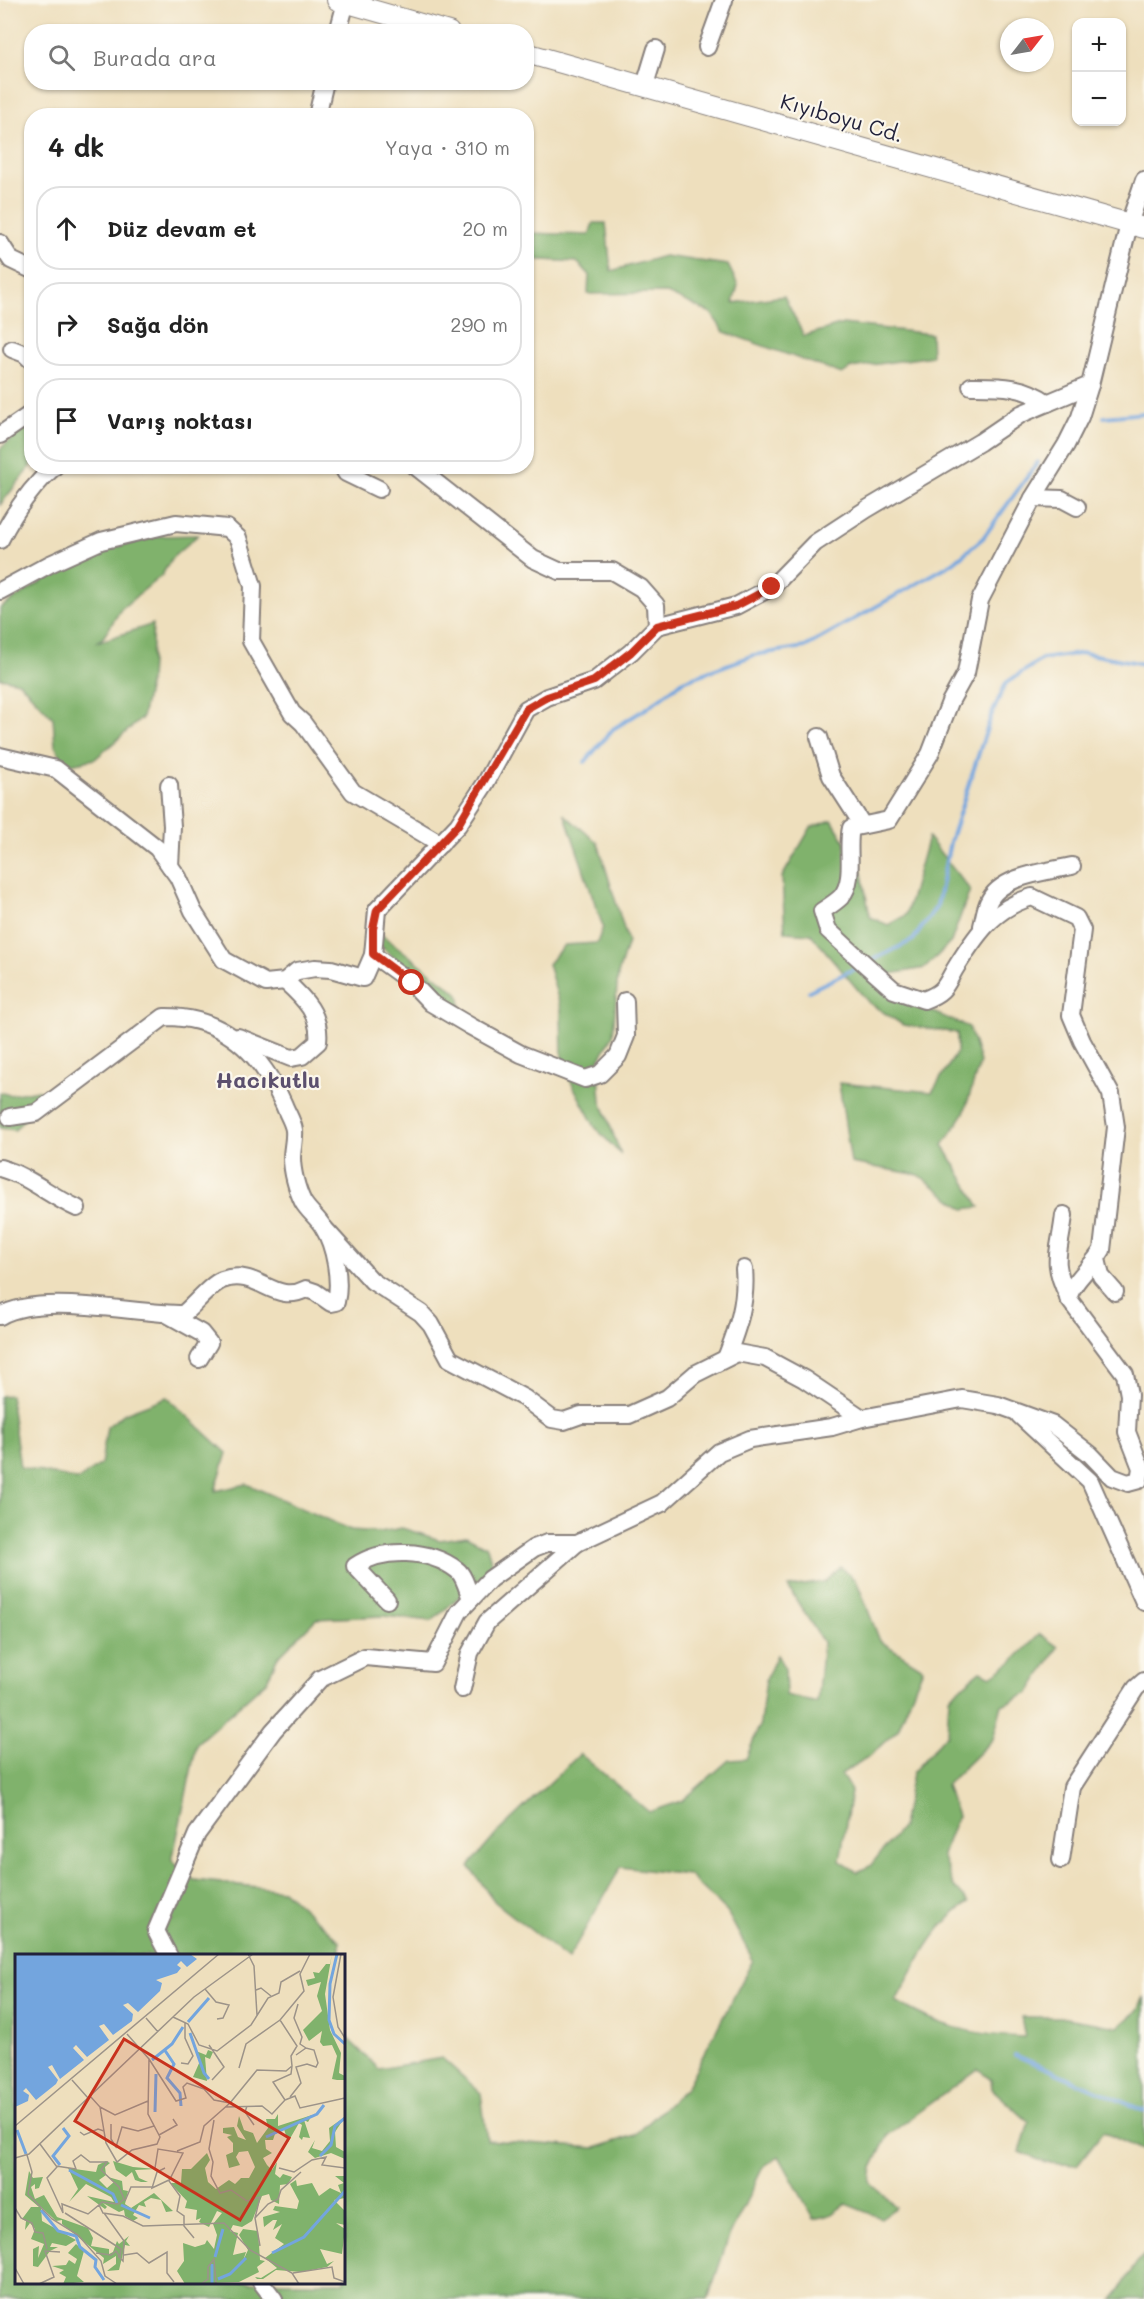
<!DOCTYPE html>
<html lang="tr">
<meta charset="utf-8">
<style>
body{margin:0;font-family:Mali,sans-serif;background:#f2f2f2;color:#222}
.controls{position:absolute;right:18px;top:18px;display:grid;overflow:hidden;border-radius:12px;box-shadow:0 2px 4px #0004}
.controls button{width:54px;height:54px;display:grid;place-items:center;padding:0;border:0;border-bottom:2px solid #e0e0e0;background:#fff;color:#222;font:30px sans-serif}
.compass{position:absolute;left:1000px;top:18px;width:54px;height:54px;border-radius:50%;background:#fff;box-shadow:0 2px 4px #0004;rotate:59deg}
.stop{position:absolute;width:18px;height:18px;margin:-14px;border:4px solid #c8321e;border-radius:50%;background:#fff}
.stop.end{background:#c8321e;border-color:#fff;box-shadow:0 2px 6px #0008}
.list{margin:0;padding:0;list-style:none}
h2{display:flex;justify-content:space-between;align-items:center;height:78px;margin:0;padding:0 24px;font-size:26px}
h2 small{font-size:20px;font-weight:400;color:#767676}
.list li{display:grid;grid-template-columns:39px 1fr auto;gap:18px;align-items:center;box-sizing:border-box;height:84px;margin:0 12px 12px;padding:0 12px;border:2px solid #e0e0e0;border-radius:24px}
.list b{display:block;font-size:22px;white-space:nowrap}
.list em{font-size:20px;font-style:normal;color:#767676}
.icon{flex:none;width:33px;height:33px;fill:none;stroke:currentColor;stroke-width:2;stroke-linecap:round;stroke-linejoin:round}
.map{position:relative;flex:none;width:1144px;height:2299px;overflow:hidden}
.search{position:absolute;background:#fff;box-shadow:0 2px 4px #0004;left:24px;top:24px;width:510px;height:66px;display:flex;align-items:center;gap:15px;box-sizing:border-box;padding:0 21px;border-radius:24px;color:#767676;font-size:22px}
.panel{position:absolute;background:#fff;box-shadow:0 2px 4px #0004;left:24px;top:108px;width:510px;height:366px;border-radius:24px}
.map>svg:first-child{display:block}
</style>
<div class="map">
<svg width="1144" height="2299" viewBox="0 0 1144 2299">
<rect width="100%" height="100%" fill="#fbf7ec"/>
<filter id="ink" filterUnits="userSpaceOnUse"><feTurbulence type="fractalNoise" baseFrequency=".0167" numOctaves="2"/><feDisplacementMap in="SourceGraphic" scale="12" xChannelSelector="R" yChannelSelector="G"/><feConvolveMatrix kernelMatrix="1 2 1 2 8 2 1 2 1" color-interpolation-filters="sRGB"/></filter>
<filter id="wash" filterUnits="userSpaceOnUse"><feTurbulence type="fractalNoise" baseFrequency=".008" numOctaves="4" result="noise"/><feDisplacementMap in="SourceGraphic" scale="24" xChannelSelector="R" yChannelSelector="G"/><feGaussianBlur stdDeviation="1.35" result="paint"/><feColorMatrix in="noise" values="0 0 0 0 0 0 0 0 0 0 0 0 0 0 0 0 0 1.4 0 .05"/><feComposite in="paint" operator="in"/></filter>
<g filter="url(#wash)">
<rect width="100%" height="100%" fill="#eedfbd"/>
<g fill="#80b26c" stroke="#516a54" stroke-width="1.5">
<path d="M593,223H606L611,271L664,256L728,265L738,285L733,303L784,296L804,336L843,324L931,334L932,356L851,368L842,374L724,332L711,313L667,293L588,294L589,274L577,262L527,259V233L589,235Z"/>
<path d="M31,421V466L0,505V449Z"/>
<path d="M198,535L172,558L162,575L121,609L103,638L95,643L153,624L150,680L142,718L95,759L66,765L55,746L53,718L19,682L0,678V608L84,555L160,536Z"/>
<path d="M565,815L598,843L628,942L618,974L613,1035L598,1062L601,1101L621,1155L595,1127L562,1065L561,1009L548,964L564,945L597,943L603,927Z"/>
<path d="M832,820L861,868L870,917L888,925L906,915L928,837L970,890L951,942L925,968L890,974L882,991L969,1027L980,1062L964,1113L943,1145L980,1207L964,1209L919,1175L851,1163L839,1083L932,1092L957,1052V1033L903,1025L869,1003L811,934L785,932L782,877L811,827Z"/>
<path d="M382,935L459,994L461,1006H453L379,945Z"/>
<path d="M39,1090V1100L15,1130L0,1128V1092L9,1095Z"/>
<path d="M10,1395L20,1467L78,1480L101,1464L107,1427L125,1413L167,1397L227,1453L215,1491L247,1484L351,1530L380,1532L402,1528L440,1540L466,1536L487,1547L493,1567L432,1621L383,1616L316,1619L277,1658L267,1681L197,1743L172,1861L194,1880L283,1890L340,1941V1955L16,1956V2282H344V2035L379,2069L442,2058L481,2093L487,2140L595,2148L635,2135L686,2088L753,1960L727,1912L688,1875L621,1867L568,1959L495,1902L469,1866L500,1830L580,1754L649,1812L682,1801L729,1760L746,1759L760,1724L766,1679L777,1655L785,1669L786,1695L817,1703L823,1642L788,1587L824,1582L841,1567L857,1582L880,1641L923,1668L898,1729L871,1755L841,1774L851,1791L840,1861L857,1872L870,1866L902,1827L912,1773L947,1734L949,1697L981,1671L991,1676L1012,1662L1040,1634L1058,1647L1029,1693L1002,1705L993,1739L946,1785L957,1816L942,1855L953,1885L969,1903C934,1923 916,1966 896,2001C937,2027 977,2036 1025,2037L1021,2017H1061L1118,2027L1139,2009L1144,1996V2151L1103,2132L1077,2165L1046,2163L1020,2152L1029,2122L992,2089L991,2079L978,2069L888,2135L872,2168L870,2182L896,2207L881,2218L846,2204L830,2215L814,2219L779,2156L763,2167L728,2239L708,2299H0V1396Z"/>
<path d="M1144,2255V2299H1112C1126,2286 1130,2267 1144,2255Z"/>
</g>
<g fill="none" stroke-linecap="round" stroke-linejoin="round">
<g stroke="#73a5de" stroke-width="4">
<path d="M1104,417L1144,413"/>
<path d="M585,762L613,729L647,708L683,681L754,655L805,647L953,563L983,538L1038,462"/>
<path d="M869,962L913,940L937,906L950,842L991,716L1006,683L1042,659L1084,653L1144,664"/>
<path d="M809,991L860,966"/>
<path d="M1015,2055L1144,2111"/>
</g>
</g>
</g>
<g filter="url(#ink)">
<g fill="none" stroke-linecap="round" stroke-linejoin="round">
<g stroke="#88807c" stroke-width="20">
<g id="minor">
<path d="M338,32L346,2"/>
<path d="M707,47L724,0"/>
<path d="M645,85L656,49"/>
<path d="M317,116L325,82"/>
<path d="M0,243L11,260L32,270"/>
<path d="M12,349L25,354L32,361"/>
<path d="M971,386C1000,386 1023,385 1048,403"/>
<path d="M0,435L32,413"/>
<path d="M342,466L346,473L379,489"/>
<path d="M415,466L533,559L559,571H612L641,588L656,605L657,626"/>
<path d="M1033,498L1062,499L1077,507"/>
<path d="M0,540C14,512 31,487 55,466"/>
<path d="M0,591L50,564L101,541L176,523L227,528L238,538L253,586L251,641L292,713L303,723L353,792L441,844"/>
<path d="M819,737L831,776L862,824"/>
<path d="M0,756L56,769L157,848L178,877L193,911L224,960L266,983L285,981L297,971L315,968L331,969L363,978L373,955L377,910L458,825L485,784L526,709L547,697L594,681L631,652L657,626L736,606L772,587L815,543L867,509L980,442L1021,414L1090,385L1129,224L1144,180"/>
<path d="M169,785L172,826L170,866"/>
<path d="M982,926C984,918 985,910 988,903C1000,875 1046,872 1072,866"/>
<path d="M373,955L412,983L431,1003L470,1026L521,1054L585,1079L600,1074L618,1056L626,1036L625,1001"/>
<path d="M238,1037L291,1058L302,1056L318,1042C321,1015 305,999 285,981"/>
<path d="M0,1168C29,1176 50,1196 77,1208"/>
<path d="M1064,1215C1060,1253 1050,1259 1068,1296"/>
<path d="M324,1228L372,1281L421,1313L431,1324L450,1359L524,1398L552,1419L564,1421L581,1415H629L667,1398L695,1374L737,1353L765,1358L804,1379L862,1418L962,1399L998,1405L1053,1425L1090,1454L1112,1477L1128,1483L1139,1480L1141,1468L1127,1432L1129,1395L1125,1374L1068,1298C1074,1279 1092,1267 1102,1250L1116,1127L1111,1094L1082,1041L1071,1015L1082,930L1076,918L1032,897C995,908 978,932 958,964C945,984 948,991 924,1000L894,990L866,965L828,930L822,911C828,907 836,902 841,897C856,880 846,848 851,828L889,820L930,754L950,702L966,673L980,600L1033,498L1066,445L1080,417L1090,385"/>
<path d="M1097,1259L1101,1276L1115,1292"/>
<path d="M167,1314L201,1333L209,1343L199,1359"/>
<path d="M0,1316C42,1292 133,1314 183,1314C193,1306 211,1284 222,1280C258,1267 274,1306 306,1289L315,1292L331,1303L336,1302C341,1281 335,1246 323,1227C318,1218 308,1211 303,1202C297,1190 292,1171 292,1158C292,1149 295,1139 294,1130C293,1122 287,1113 284,1105C261,1053 223,1016 164,1017L36,1113L10,1117"/>
<path d="M726,1358C738,1327 747,1302 744,1269"/>
<path d="M1019,1415L1090,1481L1144,1602"/>
<path d="M387,1600L355,1566C383,1547 430,1549 457,1570C464,1575 468,1591 471,1599"/>
<path d="M462,1689L470,1653L487,1622L577,1543"/>
<path d="M1061,1860L1072,1787L1136,1688L1144,1681"/>
<path d="M169,1956L156,1931L197,1834L273,1731L320,1679L365,1657L433,1663L459,1612L490,1579L534,1548L547,1543H577L662,1503L719,1452L750,1439L832,1427L862,1418"/>
<path d="M261,2282L274,2299"/>
</g>
</g>
<g stroke="#88807c" stroke-width="22">
<g id="tertiary">
<path d="M337,0L449,32"/>
<path d="M526,53L1144,228"/>
</g>
</g>
<use href="#minor" stroke="#fff" stroke-width="16"/>
<use href="#tertiary" stroke="#fff" stroke-width="20"/>
</g>
</g>
<g fill="none" stroke-linecap="round" stroke-linejoin="round" filter="url(#ink)">
<path stroke="#c8321e" stroke-width="8" d="M412,983L373,954V929L377,910L458,825L526,709L547,697L594,681L631,652L657,626L736,606L772,587"/>
</g>
<g text-anchor="middle" dominant-baseline="central" stroke-width="4.5" stroke-linejoin="round" paint-order="stroke">
<g font-size="21" fill="#22223b" stroke="#fbf7ec">
<text transform="translate(842 117) rotate(16)">Kıyıboyu Cd.</text>
</g>
<g font-size="22" font-weight="bold" fill="#5c506e" stroke="#fbf7ec">
<text x="268" y="1079">Hacıkutlu</text>
</g>
</g>
<g transform="translate(15 1954)">
<rect width="330" height="330" fill="#eedfbd"/>
<path d="M317,0L310,40L315,76L326,99L324,119L330,122V126H322L317,125L322,102L317,91L308,92L305,88L307,77L294,87L288,76L307,57L302,42L306,28L293,32L291,26L300,24L298,18L304,19L311,10H315ZM193,96L198,98L195,105L190,103L192,127L178,123L185,107L181,97L191,101ZM263,160V172L297,161L293,168L289,166L295,184L288,183L287,186L284,183L287,171L284,169L273,188L269,175L260,180L258,186H250L251,195L257,199L248,204L252,211L257,216L262,208L260,220L265,224L268,220L277,223L273,230L265,231L264,250L256,246L254,240L247,242L237,267L227,273L218,271L215,277L223,279L218,301L231,298L228,307L233,296L224,281L228,275L243,277L245,306L250,307L242,313L244,318L224,328L170,330L162,317L169,307L168,289L180,293L190,290L192,286L199,295L202,281L198,270L207,259L202,257L194,273L184,268L186,264L181,266L182,256L170,254L172,247L155,229H166L167,215H176L192,199L195,206L190,214L193,228L201,235L214,226L220,230L226,224H234L240,213L233,197L224,198L221,203L225,211L214,214L211,201L218,198V189L212,183L217,181L208,179V174L219,173L223,183L231,186L222,172L224,162L229,176L238,179L242,189L253,174L251,165H260ZM330,163L320,178L321,193L330,198V205L316,199L300,204L293,198L300,186L297,194L307,197L315,187L314,174ZM91,207L95,209L90,213L91,221L84,226L92,234L99,228L93,223L107,227L108,236L113,237L110,250L116,254L139,239L158,257L151,258L146,246L136,244L129,248L131,253L124,251L118,261L123,264L118,267L110,262L109,256L104,258L88,249L92,253L90,255L76,245L72,242L99,248L96,243L71,230L54,248L63,235L53,214L81,218L83,211ZM98,207L118,213L141,215L120,216L124,224L133,228H126L120,226L117,218L111,223L101,216ZM14,217L18,224L28,223L24,234L20,235V230L16,233L20,245L29,241L42,263L73,274L78,284L76,292L94,295V300L98,298L102,287L104,290L114,282L111,287L115,292L110,291L104,316L92,317L101,310V302L88,310L89,304L47,270V266L41,267L26,253L27,267L61,286L51,292L37,289L35,293H43L35,297L23,313L18,312V295L24,292L23,304L29,290L16,285L20,275L15,269L10,276L11,267L7,265L16,253H24L10,241ZM320,222H330V244L319,246L330,257V271L321,269L330,275L327,300L305,295L312,310L319,307L312,313L286,318L261,316L248,325H242L240,323L246,324L262,314L250,304L269,290L260,284L267,270L258,276L262,266H258L249,273L248,263L265,258L258,256L260,252L282,255L284,247L275,230L281,226L282,232L297,229L304,242L315,234L326,239L323,231L329,229ZM61,290L69,297L62,322L69,328L48,330L51,323L44,319L49,316L37,312L51,311L54,306L60,310L62,305L53,299Z" fill="#80b26c"/>
<path d="M0,0H175L182,5L172,13L166,7L162,11L166,14L162,19L141,26L147,29L145,37L123,58L113,49L108,51L118,60L117,67L98,81L89,70L84,72L94,86L72,103L61,91L58,94L69,106L45,125L37,111L33,113L43,126L41,130L21,146L11,134L8,137L14,141L13,147L0,153Z" fill="#73a5de"/>
<path fill="none" stroke="#73a5de" stroke-width="3" d="M322,0L315,30L314,66L319,80L330,90M173,68L194,44M175,79L189,119L194,125M149,95L159,110L152,124L165,139L166,152M137,106L157,90L168,73M140,158L141,120M2,176L11,200M251,183L302,160L309,151M305,202L316,191L320,172L330,164M45,211L38,202L54,182L48,174M54,216L98,240L102,249M106,251L135,264M26,256L43,277L61,282L65,293L81,306L80,313L89,326M257,299L289,283L330,237M200,303L208,275M203,325L215,320L231,304M197,330V310"/>
<path fill="none" stroke="#9c9389" stroke-width="1.5" d="M233,0L239,12L242,61M326,0L318,43L323,73L330,84M190,35L201,48L214,51L208,64L202,65M241,36L246,34L256,42M283,50L279,64L287,83L285,90L291,94M158,63L173,70L184,91L202,97L236,71L253,44L264,39L266,28L285,17M131,64L143,78M194,91L209,113L197,126M134,105L161,147L171,144L168,133L172,129L189,135L199,146L215,149L189,172L185,188L162,197M166,109L173,110L178,102L170,84V69M277,112L276,120L258,128L270,146L280,142L285,154L330,144M224,114L231,90L265,66M57,126L73,144M75,142L85,153L91,189L102,208L117,196L142,190L145,183L133,160L134,105L112,80M275,143L286,129L281,113L292,110L301,113L303,109L299,96L291,94L281,101M215,149L242,116L271,117L277,112L276,102L282,92L265,66L289,37L285,20L295,0M232,152L230,158L239,171M85,153L100,161L133,147M210,153L247,152L257,160L270,146M199,166L194,195L198,208L196,222L205,239L216,236L232,247L245,243L240,264L245,292M96,170V185L101,193L107,173L123,177L139,172M0,172L204,0M65,178L69,181L83,175L89,177M144,181L162,171L158,165M25,190L42,213L32,224L48,259L47,250L73,260L84,251L88,259L108,262L128,272L209,269L235,296L277,319L284,330M12,201L17,218L13,240L37,265L63,281L86,307L90,322L102,330M0,204L14,200L179,43L238,0M41,212L61,215L58,207L66,201L75,208H92L86,216L104,233L109,245L103,250L87,248L84,251M140,214L143,195L168,199L154,227L165,242L162,257L169,262V272L179,284M150,214L142,218L137,234L154,226M264,214L279,218L297,206L311,203L307,211L330,214M110,247L116,233H137M0,254L6,264L17,269L20,278L28,279L32,295M50,259L106,295L105,303L101,297L96,301L81,299M89,259L109,287L108,307L103,302M240,264L253,250L263,245L266,236L286,218M109,301L122,299L134,309L152,298V319L159,328M0,314L9,330M278,319L317,313L319,324L330,328M24,330L39,323L30,297L45,298M186,330L193,325V313L199,305L201,330"/>
<path fill="#c8321e" fill-opacity="0.15" stroke="#c8321e" stroke-width="3" d="M109,85L274,184L225,266L60,167Z"/>
<rect width="330" height="330" fill="none" stroke="#22223b" stroke-width="3"/>
</g>
</svg>
<div class="controls">
<button>+</button>
<button>−</button>
</div>
<svg class="compass" viewBox="-18 -18 36 36"><path d="M0-13l5 13h-10z" fill="#e53935"/><path d="M0 13l5-13h-10z" fill="#767676"/></svg>
<div class="stop" style="left:412px;top:983px"></div>
<div class="stop end" style="left:772px;top:587px"></div>
<div class="search"><svg class="icon" aria-label="search" viewBox="0 0 24 24"><circle cx="10" cy="10" r="6"/><path d="M15 15l6 6"/></svg>Burada ara</div>
<section class="panel">
<h2>4 dk<small>Yaya · 310 m</small></h2>
<ul class="list">
<li><svg class="icon" aria-label="ahead" viewBox="0 0 24 24"><path d="M12 20V5M6 11l6-6 6 6"/></svg><div><b>Düz devam et</b></div><em>20 m</em></li>
<li><svg class="icon" aria-label="right" viewBox="0 0 24 24"><path d="M7 20v-9h11M14 6l5 5-5 5"/></svg><div><b>Sağa dön</b></div><em>290 m</em></li>
<li><svg class="icon" aria-label="arrive" viewBox="0 0 24 24"><path d="M6 21V4h12l-3 4 3 4H6"/></svg><div><b>Varış noktası</b></div></li>
</ul>
</section>
</div>
